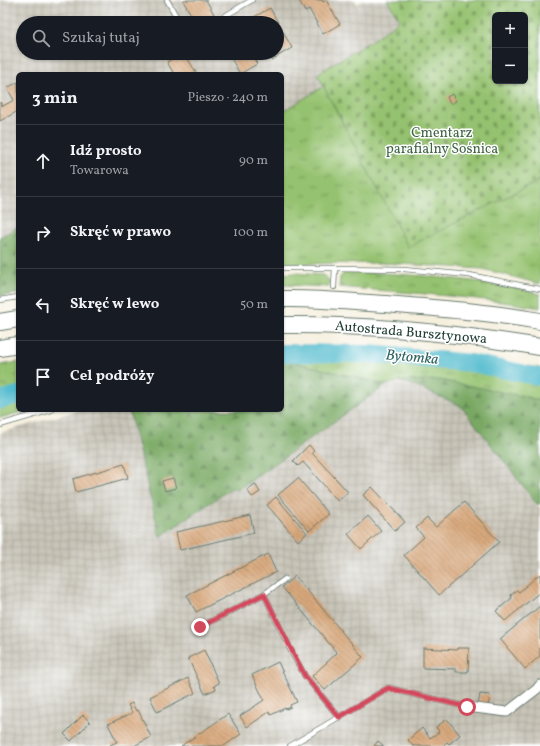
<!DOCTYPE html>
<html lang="pl">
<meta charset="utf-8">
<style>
body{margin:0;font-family:Vollkorn,serif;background:#242831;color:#f1f3f6}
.controls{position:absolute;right:12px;top:12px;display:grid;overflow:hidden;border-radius:6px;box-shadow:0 1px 3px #0004}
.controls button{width:36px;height:36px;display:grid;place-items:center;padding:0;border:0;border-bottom:1px solid #363941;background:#171b24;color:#f1f3f6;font:20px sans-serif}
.stop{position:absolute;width:12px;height:12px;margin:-9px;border:3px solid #d1495b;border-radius:50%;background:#fff}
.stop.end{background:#d1495b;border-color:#fff;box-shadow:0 1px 4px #0008}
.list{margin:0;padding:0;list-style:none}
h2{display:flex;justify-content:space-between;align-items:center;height:52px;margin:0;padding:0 16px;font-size:17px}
h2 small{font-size:13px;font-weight:400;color:#9ea1a6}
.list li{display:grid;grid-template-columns:26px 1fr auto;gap:12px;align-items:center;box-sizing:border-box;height:72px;padding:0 16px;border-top:1px solid #363941}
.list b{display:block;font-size:15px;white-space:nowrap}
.list p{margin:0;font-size:13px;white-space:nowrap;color:#9ea1a6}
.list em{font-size:13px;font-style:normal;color:#9ea1a6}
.icon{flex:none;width:22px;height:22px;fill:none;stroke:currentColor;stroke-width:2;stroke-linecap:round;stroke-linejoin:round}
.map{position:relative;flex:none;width:540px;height:746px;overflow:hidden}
.search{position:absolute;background:#171b24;box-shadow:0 1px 3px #0004;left:16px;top:16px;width:268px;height:44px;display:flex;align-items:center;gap:10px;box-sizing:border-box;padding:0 14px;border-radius:22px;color:#9ea1a6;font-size:15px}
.panel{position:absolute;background:#171b24;box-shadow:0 1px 3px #0004;left:16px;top:72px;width:268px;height:340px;border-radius:6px}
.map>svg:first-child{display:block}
</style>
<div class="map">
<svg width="540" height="746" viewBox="0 0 540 746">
<defs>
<pattern id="industrial-grid" width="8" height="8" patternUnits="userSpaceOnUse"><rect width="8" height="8" fill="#c8c4b8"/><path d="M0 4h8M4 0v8" fill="none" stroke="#aba99f"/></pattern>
<pattern id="grass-tufts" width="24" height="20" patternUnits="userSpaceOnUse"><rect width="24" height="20" fill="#95c26f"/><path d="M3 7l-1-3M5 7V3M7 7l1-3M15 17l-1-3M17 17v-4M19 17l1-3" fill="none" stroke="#799f5c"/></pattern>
<pattern id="forest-firs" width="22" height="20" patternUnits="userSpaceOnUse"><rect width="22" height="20" fill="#78a862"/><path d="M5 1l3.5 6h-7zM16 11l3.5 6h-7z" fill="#628a52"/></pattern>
<pattern id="cemetery-stones" width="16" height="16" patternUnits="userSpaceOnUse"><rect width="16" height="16" fill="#95c26f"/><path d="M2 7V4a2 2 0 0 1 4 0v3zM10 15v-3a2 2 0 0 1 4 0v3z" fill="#799f5c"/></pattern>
<pattern id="building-back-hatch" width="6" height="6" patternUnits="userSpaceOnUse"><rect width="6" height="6" fill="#d8a87b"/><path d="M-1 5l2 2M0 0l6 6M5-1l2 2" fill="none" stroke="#af8a66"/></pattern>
</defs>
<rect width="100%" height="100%" fill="#fff"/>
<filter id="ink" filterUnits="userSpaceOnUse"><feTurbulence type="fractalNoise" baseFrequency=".025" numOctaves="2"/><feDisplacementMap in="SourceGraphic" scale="8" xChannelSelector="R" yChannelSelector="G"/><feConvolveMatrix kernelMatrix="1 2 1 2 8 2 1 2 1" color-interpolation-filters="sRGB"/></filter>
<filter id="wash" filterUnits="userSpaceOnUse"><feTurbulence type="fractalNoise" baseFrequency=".012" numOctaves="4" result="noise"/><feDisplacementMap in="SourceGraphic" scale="16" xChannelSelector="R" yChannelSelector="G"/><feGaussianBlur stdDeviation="0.9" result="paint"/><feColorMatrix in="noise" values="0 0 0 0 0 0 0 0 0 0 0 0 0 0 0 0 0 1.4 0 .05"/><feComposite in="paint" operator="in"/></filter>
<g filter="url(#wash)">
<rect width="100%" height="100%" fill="#f5efdd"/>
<g fill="url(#industrial-grid)" fill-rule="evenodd">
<path d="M0,0H172L173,2L178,0H355L357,4L364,0H387L400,20L374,39L318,74L324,86L282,112V74H18V227L0,237ZM23,23H277V53H23Z"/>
<path d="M399,381L413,385L461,406L540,508V746H0V433L79,410H129L161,537L232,488L238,490L386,385Z"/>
</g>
<g fill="url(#grass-tufts)" stroke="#5a8052">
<path d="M324,86L408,246L540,180V284L483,269L384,263L282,264V112Z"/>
<path d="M345,272C397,273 449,277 501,285C514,287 527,291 540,294V308C474,296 406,293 339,287L340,277Z"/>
<path d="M295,273L323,275L329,280V287L282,285V274Z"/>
<path d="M282,345C369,347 455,353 540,368V401L527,397L399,381L386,385L282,359Z"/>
<path d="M18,362V410H28L0,418V365Z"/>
</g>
<g fill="url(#forest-firs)" stroke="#4c724b">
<path d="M18,227V294L0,296V237Z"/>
<path d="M282,359L386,385L238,490L232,488L160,537L129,410H282Z"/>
<path d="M440,380L527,397L540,401V504H537L461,406L413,385L399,381Z"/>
</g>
<path fill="url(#cemetery-stones)" stroke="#5a8052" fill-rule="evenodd" d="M387,0H540V180L408,247L317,74L374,39L400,20ZM495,15H525V81H495Z"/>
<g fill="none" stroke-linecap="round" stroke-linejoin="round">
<g stroke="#52bbce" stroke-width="18">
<path d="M282,353L368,354L471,363L540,377"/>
<path d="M0,400L18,395"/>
</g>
</g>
<g id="blocks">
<g fill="url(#building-back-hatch)">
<path d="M184,0H206L214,14L198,23L194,16H192L183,1Z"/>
<path d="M299,0H322L323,2L326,0L340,24L323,34L309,9L305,12Z"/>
<path d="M270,8L292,48L271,60L267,53H277V23H250L249,20Z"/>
<path d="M182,53H184L197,74H174L167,62Z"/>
<path d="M228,53H251L257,64L240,74Z"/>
<path d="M18,82V111L0,121V102L3,106L14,100L7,88Z"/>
<path d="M452,94L456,101L450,104L447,97Z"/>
<path d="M309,445L314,451L312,453L348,492L338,501L303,462L298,466L293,461Z"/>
<path d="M124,464L128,478L76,492L73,479Z"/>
<path d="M173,478L176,488L165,491L162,481Z"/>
<path d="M298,478L329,514L309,531L278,495Z"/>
<path d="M255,484L260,492L252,497L247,490Z"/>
<path d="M372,487L405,522L395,531L363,495Z"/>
<path d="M276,497L307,533L298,541L267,505Z"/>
<path d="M464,502L499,542L439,595L404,555L424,537L416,528L427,518L436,527Z"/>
<path d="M250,515L254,533L180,550L176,532Z"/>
<path d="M368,516L381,531L361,549L348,534Z"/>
<path d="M268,554L276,572L196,612L187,595Z"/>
<path d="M540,574V592L505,621L496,611L512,598L511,595L517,590L519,592Z"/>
<path d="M295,576L363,657L325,690L312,676L337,653L282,587Z"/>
<path d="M540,606V656L525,669L500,639Z"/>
<path d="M423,648L457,650V648H469L468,672H456V669L423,668Z"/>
<path d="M204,650L219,683L214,686L216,689L205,694L188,658Z"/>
<path d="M278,662L297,702L290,705L291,707L286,709L285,708L271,715L269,712L247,727L240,716L264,700L252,675Z"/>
<path d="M188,678L195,693L157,712L150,697Z"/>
<path d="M480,694L490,695L488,707L478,706Z"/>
<path d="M132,703L136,711L138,710L151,737L134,746H111L110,745L117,742L108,724L132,713L128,705Z"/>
<path d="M228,714L241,734L224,746H181Z"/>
<path d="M83,715L90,722L71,741L64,734Z"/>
<path d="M447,719L460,735L449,744L447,742L443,746H413L408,740L422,728L430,738L439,732L436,727Z"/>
<path d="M378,741L383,745V746H374Z"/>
</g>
</g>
</g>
<g filter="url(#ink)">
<use href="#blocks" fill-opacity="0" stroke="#6a7b6f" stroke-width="1"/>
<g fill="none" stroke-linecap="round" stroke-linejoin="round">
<g stroke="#6a7b6f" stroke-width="6">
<g id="service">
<path d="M167,0L180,23"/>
<path d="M213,23L252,0"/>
<path d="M282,268H335L404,269L469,275L540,289"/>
<path d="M334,287L335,268"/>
<path d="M0,300L18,297"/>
<path d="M0,425L51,410"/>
<path d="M264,594L291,651L305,676L339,717"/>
<path d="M200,627L264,594L285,579"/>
<path d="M290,746L388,688L467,707"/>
</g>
</g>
<g stroke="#6a7b6f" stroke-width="11">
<path id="minor" d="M467,707L507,712L537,689L540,685"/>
</g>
<g stroke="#6a7b6f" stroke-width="18">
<g id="motorway">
<path d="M282,299C316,298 351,302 386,304C437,308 489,312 540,321"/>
<path d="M0,322L18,319"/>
<path d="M282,325C368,324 455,333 540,347"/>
<path d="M0,348L18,345"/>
</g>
</g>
<use href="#service" stroke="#fff" stroke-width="4.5"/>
<use href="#minor" stroke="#fff" stroke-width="9"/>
<use href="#motorway" stroke="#fff" stroke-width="16"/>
</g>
</g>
<g fill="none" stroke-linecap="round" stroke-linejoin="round" filter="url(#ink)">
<path stroke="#d1495b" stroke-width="5" d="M200,627L264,594L292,651L305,676L339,717L388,688L467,707"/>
</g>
<g text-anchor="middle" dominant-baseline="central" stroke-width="3" stroke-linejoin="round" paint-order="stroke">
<g font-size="14" fill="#426546" stroke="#fff">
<text x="442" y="133">Cmentarz<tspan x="442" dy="16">parafialny Sośnica</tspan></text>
</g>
<g font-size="14" fill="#1f3d34" stroke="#fff">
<text transform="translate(411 333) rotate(5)">Autostrada Bursztynowa</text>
</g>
<g font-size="15" font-style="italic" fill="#2e6362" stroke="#fff">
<text transform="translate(412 358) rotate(5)">Bytomka</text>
</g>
</g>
</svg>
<div class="controls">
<button>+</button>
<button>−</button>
</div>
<div class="stop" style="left:467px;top:707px"></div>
<div class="stop end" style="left:200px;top:627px"></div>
<div class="search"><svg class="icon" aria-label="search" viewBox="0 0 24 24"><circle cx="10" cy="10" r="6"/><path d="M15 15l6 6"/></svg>Szukaj tutaj</div>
<section class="panel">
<h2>3 min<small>Pieszo · 240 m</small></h2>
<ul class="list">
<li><svg class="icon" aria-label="ahead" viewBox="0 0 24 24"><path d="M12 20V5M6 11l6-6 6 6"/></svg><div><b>Idź prosto</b><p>Towarowa</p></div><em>90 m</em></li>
<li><svg class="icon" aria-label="right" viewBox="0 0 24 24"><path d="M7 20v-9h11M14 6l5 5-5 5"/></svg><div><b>Skręć w prawo</b></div><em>100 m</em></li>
<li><svg class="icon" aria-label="left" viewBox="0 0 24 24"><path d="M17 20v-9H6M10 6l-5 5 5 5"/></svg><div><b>Skręć w lewo</b></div><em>50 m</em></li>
<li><svg class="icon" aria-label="arrive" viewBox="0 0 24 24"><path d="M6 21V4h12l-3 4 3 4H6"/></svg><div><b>Cel podróży</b></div></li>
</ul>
</section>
</div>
